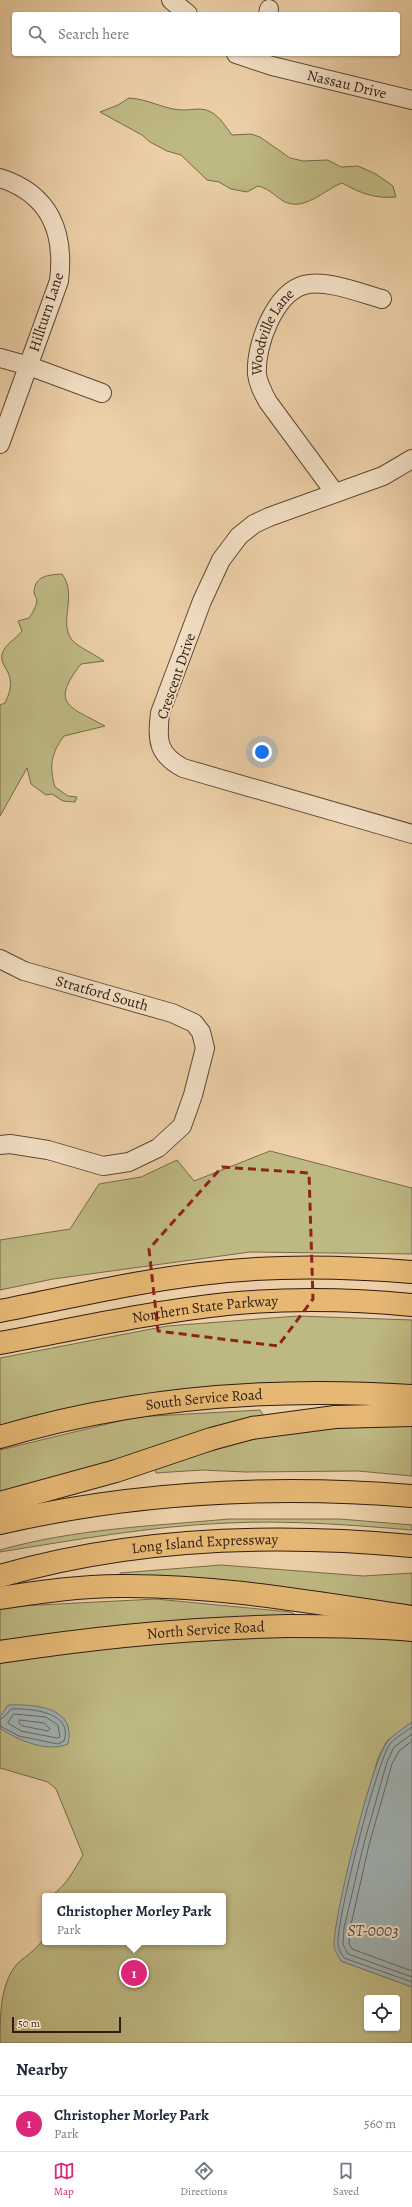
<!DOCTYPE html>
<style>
body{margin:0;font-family:Alegreya,serif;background:#f6f6f7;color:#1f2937}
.controls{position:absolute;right:12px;bottom:12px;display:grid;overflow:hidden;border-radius:4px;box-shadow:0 1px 3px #0004}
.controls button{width:36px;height:36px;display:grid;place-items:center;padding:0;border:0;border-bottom:1px solid #e0e1e3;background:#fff;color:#1f2937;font:20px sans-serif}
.scale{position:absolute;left:12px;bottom:10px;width:109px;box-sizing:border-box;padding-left:4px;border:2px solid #2f1b11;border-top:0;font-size:11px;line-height:14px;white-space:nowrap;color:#2f1b11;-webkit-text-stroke:3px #f3e0c6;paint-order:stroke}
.you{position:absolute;left:262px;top:752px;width:14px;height:14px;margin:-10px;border:3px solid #fff;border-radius:50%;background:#1a73e8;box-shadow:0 0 0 6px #1a73e833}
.badge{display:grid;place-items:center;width:26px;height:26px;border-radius:50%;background:#db2777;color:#fff;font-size:13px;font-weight:700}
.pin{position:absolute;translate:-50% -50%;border:2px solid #fff;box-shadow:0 1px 4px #0006}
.popup{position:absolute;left:42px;top:1893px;width:184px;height:52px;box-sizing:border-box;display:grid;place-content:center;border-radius:4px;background:#fff;filter:drop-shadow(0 1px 3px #0005);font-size:13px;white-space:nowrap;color:#747a83}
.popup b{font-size:15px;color:#1f2937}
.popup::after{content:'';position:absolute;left:50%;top:100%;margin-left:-8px;border:8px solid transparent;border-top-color:#fff}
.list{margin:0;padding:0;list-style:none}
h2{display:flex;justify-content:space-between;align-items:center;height:52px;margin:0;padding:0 16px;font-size:17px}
h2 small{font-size:13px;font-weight:400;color:#747a83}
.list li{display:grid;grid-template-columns:26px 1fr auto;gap:12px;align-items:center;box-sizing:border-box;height:56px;padding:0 16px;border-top:1px solid #e0e1e3}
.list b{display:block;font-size:15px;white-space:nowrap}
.list p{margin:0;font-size:13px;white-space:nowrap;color:#747a83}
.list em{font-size:13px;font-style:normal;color:#747a83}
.icon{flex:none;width:22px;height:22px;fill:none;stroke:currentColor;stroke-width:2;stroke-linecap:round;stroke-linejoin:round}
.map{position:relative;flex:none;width:412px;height:2043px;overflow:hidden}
.search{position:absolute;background:#fff;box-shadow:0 1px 3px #0004;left:12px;right:12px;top:12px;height:44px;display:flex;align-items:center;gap:10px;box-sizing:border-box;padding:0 14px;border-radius:4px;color:#747a83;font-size:15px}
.sheet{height:108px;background:#fff}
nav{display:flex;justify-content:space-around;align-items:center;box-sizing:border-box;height:56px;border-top:1px solid #e0e1e3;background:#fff;font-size:11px;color:#747a83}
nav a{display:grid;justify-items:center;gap:2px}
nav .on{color:#db2777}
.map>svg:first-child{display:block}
</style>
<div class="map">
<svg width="412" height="2043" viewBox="0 0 412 2043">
<rect width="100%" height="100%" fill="#edd0a8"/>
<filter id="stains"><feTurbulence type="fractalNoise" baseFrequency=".005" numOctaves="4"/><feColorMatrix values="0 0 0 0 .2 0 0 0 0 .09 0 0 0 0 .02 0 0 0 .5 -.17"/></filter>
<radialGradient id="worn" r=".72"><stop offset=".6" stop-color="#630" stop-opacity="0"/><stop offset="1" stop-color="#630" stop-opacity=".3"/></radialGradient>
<g fill="#beb983" stroke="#766a4a" fill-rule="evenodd">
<path d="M129,98C149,99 165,110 183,110C193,110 202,107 211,112C220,117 226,127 232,135L251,134L260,137L290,158L303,161L328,160L341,167L358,166L376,174L393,186L396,197C375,199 360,193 342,183C324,190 305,211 285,202C274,196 272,190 258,186L247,192L231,189L219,182L207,180L181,155L167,151L150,142L142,135L100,112L118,105Z"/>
<path d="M62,574C78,595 58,622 72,640C78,647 96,655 104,661L81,664C50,704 68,706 105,726L64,736C51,753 49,767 55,787L68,796L77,797L75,802L63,801L52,794L46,795L31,784L27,768L0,816V705L5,703C8,696 12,688 10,679C9,670 0,664 2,654C5,644 16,639 22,631L18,621L29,618C32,614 36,607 37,601C37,598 34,595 34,592C35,575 49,575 62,574Z"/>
<path d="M270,1151L412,1188V1254L250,1252L53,1279L0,1290V1240L70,1229L99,1184L141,1177L177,1160L194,1181Z"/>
<path d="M298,1316L412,1320V1387L311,1382L0,1433V1358L167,1326Z"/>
<path d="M260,1410L264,1416L206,1429L159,1448L0,1493V1450L136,1417Z"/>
<path d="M375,1420L412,1422V1476L358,1471L246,1472L202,1470L156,1473L154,1467L268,1435Z"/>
<path d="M229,1519H340L412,1525V1530C351,1525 289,1520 228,1523C151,1526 75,1540 0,1552V1550C74,1529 152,1526 229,1519Z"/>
<path d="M221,1565L363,1576L412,1573V1606L120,1578V1573Z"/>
<path d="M156,1599L290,1612L307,1620L0,1643V1607Z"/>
<path d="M412,1631V1722L387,1741L378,1758L355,1841L336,1927L341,1961L412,1987V2043H0C0,2016 0,1984 17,1964C27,1955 39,1948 45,1936V1942H223V1896H51C66,1886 74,1870 83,1855L56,1789L48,1782L0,1768V1652L115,1638ZM367,1998H397V2028H367Z"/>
</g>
<g fill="#a0b3b5" stroke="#737673">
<path d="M8,1705C35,1704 77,1707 68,1744C47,1753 18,1740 1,1729L0,1717Z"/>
<path d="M412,1722V1987L341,1961C338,1956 334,1949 334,1944C334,1917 372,1758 388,1741C394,1734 404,1728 412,1722Z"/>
</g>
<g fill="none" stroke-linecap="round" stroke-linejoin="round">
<g stroke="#686763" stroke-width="1">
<path d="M14,1714L46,1717L58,1725L60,1737L57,1738L21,1731L8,1723Z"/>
<path d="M0,1719L4,1717L11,1709C30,1708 74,1712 64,1741L58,1744L19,1736L0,1726"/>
<path d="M20,1720L44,1723L50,1729L48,1731L23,1726L19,1723Z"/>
<path d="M412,1727C405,1732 395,1738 390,1744C377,1761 336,1921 338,1944C338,1949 342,1954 344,1958L412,1982"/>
<path d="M412,1734L394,1747L387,1762L364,1843L344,1928L343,1944L348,1954L412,1977"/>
<path d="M412,1741L399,1751L392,1764L369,1845L350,1929L349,1943L352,1949L412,1971"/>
</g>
<g stroke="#5e4837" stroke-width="20">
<g id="minor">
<path d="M171,0L188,14"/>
<path d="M268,14L269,9"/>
<path id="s1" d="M236,54L272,66L412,100"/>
<path d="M0,178C50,194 65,232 59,281L0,444"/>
<path d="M0,358L29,366L102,393"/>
<path d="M412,459L383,476L269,517L254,524L239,536L221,560L202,601L160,713C157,740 157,754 183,768L412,834"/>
<path id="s2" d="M335,493L268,402C263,393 258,384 257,374C255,345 275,293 304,285C326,279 360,293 382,299"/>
<path id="s3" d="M0,959L24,971L172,1013L194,1023L201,1032L205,1048L193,1095L182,1126L158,1148L129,1162L103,1166L48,1150L10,1144L0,1145"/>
</g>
</g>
<g stroke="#2f1b11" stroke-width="24">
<g id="major">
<path id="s4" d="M0,1437C133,1397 274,1387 412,1396"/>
<path id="s5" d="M0,1652C96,1637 191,1628 287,1626C329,1626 371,1626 412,1630"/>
</g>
</g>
<g stroke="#2f1b11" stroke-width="24">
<g id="highway">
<path d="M0,1311C66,1298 133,1282 200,1274C270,1265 341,1266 412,1272"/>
<path id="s6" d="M0,1343C75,1329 151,1312 227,1304C289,1298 351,1299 412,1305"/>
<path d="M0,1503L116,1471L211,1439L252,1428L335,1417L412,1415"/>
<path d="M0,1523C135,1492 274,1485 412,1496"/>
<path id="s7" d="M0,1576C134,1537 274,1533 412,1546"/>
<path d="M0,1598C39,1592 80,1586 120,1586C218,1585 316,1603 412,1617"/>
</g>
</g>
<use href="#minor" stroke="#f3e0c6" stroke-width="18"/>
<use href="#major" stroke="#e6b874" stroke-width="22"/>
<use href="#highway" stroke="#e6b874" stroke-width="22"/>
</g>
<path fill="none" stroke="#8f2418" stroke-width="3" stroke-dasharray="8 5" stroke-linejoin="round" d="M222,1167L309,1173L313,1299L278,1346L158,1331L149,1249Z"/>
<g text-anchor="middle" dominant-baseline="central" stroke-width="4" stroke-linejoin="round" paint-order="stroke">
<g font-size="15" fill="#2f1b11" stroke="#f3e0c6">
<text stroke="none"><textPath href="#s1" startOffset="115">Nassau Drive</textPath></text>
<text transform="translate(46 312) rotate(-72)">Hillturn Lane</text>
<text stroke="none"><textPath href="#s2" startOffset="189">Woodville Lane</textPath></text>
<text transform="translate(176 676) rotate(-71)">Crescent Drive</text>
<text stroke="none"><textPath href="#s3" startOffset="108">Stratford South</textPath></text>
<text stroke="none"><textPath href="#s6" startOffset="208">Northern State Parkway</textPath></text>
<text stroke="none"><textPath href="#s4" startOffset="208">South Service Road</textPath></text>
<text stroke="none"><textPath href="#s7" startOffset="208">Long Island Expressway</textPath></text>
<text stroke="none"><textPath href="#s5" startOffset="207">North Service Road</textPath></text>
</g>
<g font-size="16" font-style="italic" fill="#514942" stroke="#f3e0c6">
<text x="373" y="1931">ST-0003</text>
</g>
</g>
<rect width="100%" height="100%" filter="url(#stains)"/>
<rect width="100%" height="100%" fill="url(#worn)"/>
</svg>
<div class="controls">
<button><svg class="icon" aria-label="locate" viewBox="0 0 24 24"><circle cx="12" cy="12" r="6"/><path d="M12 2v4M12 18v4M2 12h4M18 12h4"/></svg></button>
</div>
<div class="scale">50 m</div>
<div class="you"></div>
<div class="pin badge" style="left:134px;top:1973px">1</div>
<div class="popup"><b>Christopher Morley Park</b>Park</div>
<div class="search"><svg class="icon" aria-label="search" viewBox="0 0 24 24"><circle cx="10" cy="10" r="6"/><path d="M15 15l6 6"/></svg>Search here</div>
</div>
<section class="sheet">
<h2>Nearby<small></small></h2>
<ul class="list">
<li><span class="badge">1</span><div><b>Christopher Morley Park</b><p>Park</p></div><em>560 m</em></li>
</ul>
</section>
<nav>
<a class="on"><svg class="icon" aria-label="map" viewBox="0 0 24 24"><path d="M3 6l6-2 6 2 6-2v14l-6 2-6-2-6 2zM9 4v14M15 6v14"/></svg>Map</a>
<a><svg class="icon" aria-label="directions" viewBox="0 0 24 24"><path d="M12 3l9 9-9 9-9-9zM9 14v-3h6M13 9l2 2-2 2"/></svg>Directions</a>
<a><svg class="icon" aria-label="saved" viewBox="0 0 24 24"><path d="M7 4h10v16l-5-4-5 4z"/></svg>Saved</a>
</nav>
